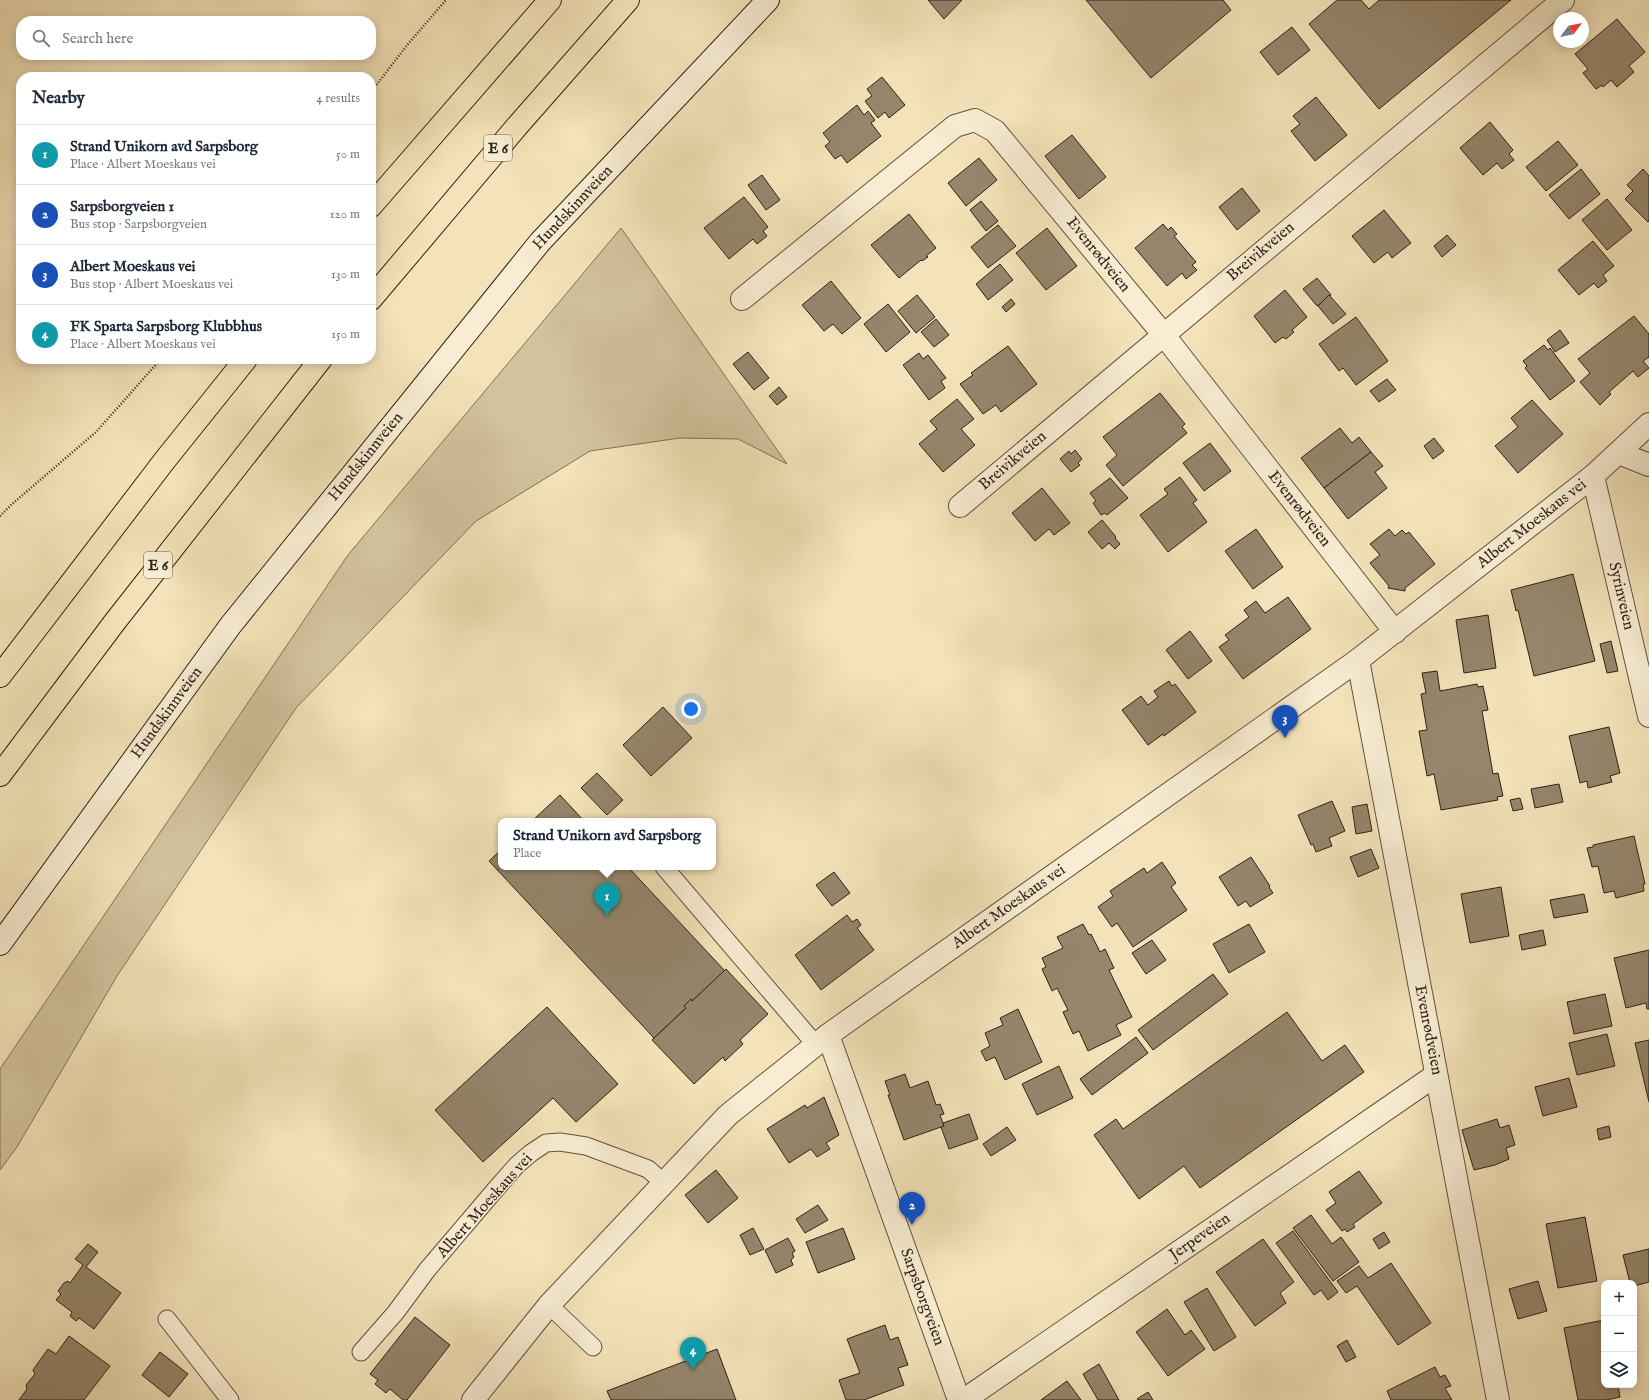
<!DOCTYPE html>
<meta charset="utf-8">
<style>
body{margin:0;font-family:"IM FELL English",serif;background:#f6f6f7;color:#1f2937}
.controls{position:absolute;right:12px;bottom:12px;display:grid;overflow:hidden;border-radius:8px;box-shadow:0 2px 10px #0003}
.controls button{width:36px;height:36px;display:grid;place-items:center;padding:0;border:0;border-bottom:1px solid #e0e1e3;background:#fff;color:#1f2937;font:20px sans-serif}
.compass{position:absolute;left:1553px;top:12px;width:36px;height:36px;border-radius:50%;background:#fff;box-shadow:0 2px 10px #0003;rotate:58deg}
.you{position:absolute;left:691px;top:709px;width:14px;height:14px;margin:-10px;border:3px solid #fff;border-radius:50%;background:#1a73e8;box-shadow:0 0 0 6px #1a73e833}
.badge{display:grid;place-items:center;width:26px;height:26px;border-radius:50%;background:#8f2418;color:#fff;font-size:13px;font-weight:700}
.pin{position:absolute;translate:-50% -33px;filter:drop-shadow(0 1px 2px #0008)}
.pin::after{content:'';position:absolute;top:21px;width:14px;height:12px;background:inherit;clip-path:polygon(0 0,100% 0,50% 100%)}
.popup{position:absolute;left:498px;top:818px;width:218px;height:52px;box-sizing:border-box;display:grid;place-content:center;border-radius:8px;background:#fff;filter:drop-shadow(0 1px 3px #0005);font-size:13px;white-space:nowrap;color:#747a83}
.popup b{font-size:15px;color:#1f2937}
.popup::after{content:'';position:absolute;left:50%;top:100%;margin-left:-8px;border:8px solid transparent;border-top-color:#fff}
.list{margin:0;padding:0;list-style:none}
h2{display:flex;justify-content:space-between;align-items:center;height:52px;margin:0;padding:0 16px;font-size:17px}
h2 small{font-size:13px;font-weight:400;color:#747a83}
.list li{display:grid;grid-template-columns:26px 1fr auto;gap:12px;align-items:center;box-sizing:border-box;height:60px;padding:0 16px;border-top:1px solid #e0e1e3}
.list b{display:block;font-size:15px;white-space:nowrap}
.list p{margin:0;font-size:13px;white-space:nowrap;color:#747a83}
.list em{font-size:13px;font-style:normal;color:#747a83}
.icon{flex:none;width:22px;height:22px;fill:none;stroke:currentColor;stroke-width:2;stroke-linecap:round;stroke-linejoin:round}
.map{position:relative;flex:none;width:1649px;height:1400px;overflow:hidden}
.search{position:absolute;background:#fff;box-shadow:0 2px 10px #0003;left:16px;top:16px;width:360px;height:44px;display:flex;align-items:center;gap:10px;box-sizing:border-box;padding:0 14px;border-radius:16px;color:#747a83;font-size:15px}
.panel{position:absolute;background:#fff;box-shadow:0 2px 10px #0003;left:16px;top:72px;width:360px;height:292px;border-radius:16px}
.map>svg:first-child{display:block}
</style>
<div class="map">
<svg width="1649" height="1400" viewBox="0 0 1649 1400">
<rect width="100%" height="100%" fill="#f4e3ba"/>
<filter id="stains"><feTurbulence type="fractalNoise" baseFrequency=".005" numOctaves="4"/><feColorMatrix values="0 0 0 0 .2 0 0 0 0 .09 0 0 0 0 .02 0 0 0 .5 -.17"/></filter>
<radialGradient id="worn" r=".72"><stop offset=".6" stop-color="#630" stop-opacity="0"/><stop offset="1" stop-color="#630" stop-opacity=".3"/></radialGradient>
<path fill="#d2c29e" stroke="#80725a" d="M621,228L787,464L738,439L680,438L590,451L476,521L296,708L117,976L17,1147L0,1170V1069L348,555Z"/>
<g fill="#95866c" stroke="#2e2217">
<path d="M928,0H962L944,19Z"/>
<path d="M1086,0H1223L1231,10L1151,78Z"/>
<path d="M1337,0H1361L1369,9L1379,0H1511L1379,109L1309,24Z"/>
<path d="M1617,19L1645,52L1629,66L1634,72L1617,87L1611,80L1603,87L1602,85L1596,89L1583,73L1588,69L1575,54Z"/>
<path d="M1292,27L1310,50L1278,75L1260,52Z"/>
<path d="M882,77L905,105L889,118L885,112L878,118L865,101L872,96L867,89Z"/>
<path d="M1316,97L1347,135L1315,161L1291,131L1300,124L1293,116Z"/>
<path d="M857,105L864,115L868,111L875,120L871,123L881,136L847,163L841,155L835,159L825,146L830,142L823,133Z"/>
<path d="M1490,122L1513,150L1509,154L1514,160L1502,169L1497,163L1483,175L1460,148Z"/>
<path d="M1072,135L1106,177L1079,199L1045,156Z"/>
<path d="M1558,141L1578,165L1546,191L1526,167Z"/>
<path d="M979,158L997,180L966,206L948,183Z"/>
<path d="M1581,169L1600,194L1569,219L1549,195Z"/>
<path d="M1643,169L1649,176V221L1648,222L1625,199L1633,191L1627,185Z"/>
<path d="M762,175L780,200L766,210L748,185Z"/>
<path d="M1242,188L1260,211L1237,230L1219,207Z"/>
<path d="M744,197L768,227L763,231L767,236L757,244L753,239L729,259L704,228Z"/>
<path d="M1607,199L1632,230L1607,250L1582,220Z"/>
<path d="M981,201L998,221L986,231L970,210Z"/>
<path d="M1384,210L1411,243L1392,258L1388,252L1374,263L1352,236Z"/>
<path d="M909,214L936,248L926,256L928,257L922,261L921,260L899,278L871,245Z"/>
<path d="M1163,224L1168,230L1171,227L1177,234L1174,236L1196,262L1192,265L1197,270L1186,279L1182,273L1167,286L1135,248Z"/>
<path d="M998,225L1016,246L988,268L971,247Z"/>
<path d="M1047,228L1077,266L1046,290L1016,253Z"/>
<path d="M1447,235L1456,245L1442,257L1434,246Z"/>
<path d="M1593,241L1614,266L1603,275L1607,281L1598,288L1594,283L1579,295L1558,270Z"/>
<path d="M1000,264L1013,280L988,300L976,284Z"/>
<path d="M1317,278L1331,295L1317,306L1303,289Z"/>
<path d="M831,281L861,318L842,334L833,324L824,331L802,305Z"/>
<path d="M1285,290L1307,317L1292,330L1294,332L1286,339L1283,337L1275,343L1254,316Z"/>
<path d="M917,295L935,317L916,333L898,311Z"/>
<path d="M1329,295L1346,314L1333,324L1318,306Z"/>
<path d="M1011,299L1015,304L1006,312L1002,307Z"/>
<path d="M888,304L910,332L886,352L864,324Z"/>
<path d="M1634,316L1649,334V357L1643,361L1649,368L1638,377L1633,371L1609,392L1611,394L1600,405L1580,382L1590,373L1578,359Z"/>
<path d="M1356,317L1388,361L1356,385L1343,368L1339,371L1319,344Z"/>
<path d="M936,319L949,335L934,347L921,332Z"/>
<path d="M1560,330L1569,343L1555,352L1547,340Z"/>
<path d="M1544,345L1548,350L1550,348L1575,381L1550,400L1525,368L1527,366L1523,361Z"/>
<path d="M1008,346L1037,384L1001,412L996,405L983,414L960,384L973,375L971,373Z"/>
<path d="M748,352L769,378L754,390L733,364Z"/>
<path d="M919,353L923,359L928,355L946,378L941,381L945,388L929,400L903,365Z"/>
<path d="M1387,379L1396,390L1379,402L1370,391Z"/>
<path d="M779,387L787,397L777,405L769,396Z"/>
<path d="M1160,393L1185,424L1182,427L1187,433L1123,486L1106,465L1117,455L1103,437Z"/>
<path d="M957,399L974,419L961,429L975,445L943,472L919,444L937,429L930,421Z"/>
<path d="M1532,400L1563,434L1518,473L1495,446L1518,427L1511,418Z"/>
<path d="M1340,428L1352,443L1359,437L1371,452L1324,488L1301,458Z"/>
<path d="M1434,438L1444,451L1433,459L1424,446Z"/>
<path d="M1210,443L1231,471L1204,491L1183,463Z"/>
<path d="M1075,450L1082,459L1078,463L1080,465L1071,472L1060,459L1069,451L1071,454Z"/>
<path d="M1371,452L1383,466L1375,472L1387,488L1348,519L1324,488Z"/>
<path d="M1180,477L1197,500L1193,503L1207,522L1168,552L1140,515L1168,494L1164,489Z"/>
<path d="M1110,478L1128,498L1107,515L1105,513L1101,515L1093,503L1096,501L1090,493Z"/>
<path d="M1042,488L1070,523L1054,535L1049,529L1035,541L1012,513Z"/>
<path d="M1102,520L1116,537L1115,538L1120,544L1115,549L1109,543L1102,549L1088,532Z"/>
<path d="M1256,529L1283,567L1253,589L1225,551Z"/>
<path d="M1389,529L1395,536L1402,530L1406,534L1409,532L1435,564L1405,588V591L1388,588L1389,586L1370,563L1380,555L1370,544Z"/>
<path d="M1573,574L1595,661L1534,676L1518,610L1516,611L1511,590Z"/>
<path d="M1288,597L1311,629L1243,679L1219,647L1229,640L1225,635L1249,617L1244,610L1256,601L1265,613Z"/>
<path d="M1488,615L1496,668L1464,673L1456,620Z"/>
<path d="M1190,631L1212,661L1188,679L1166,650Z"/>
<path d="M1611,641L1618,671L1607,673L1600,644Z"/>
<path d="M1437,671L1440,691L1477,684L1478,687L1483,686L1488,710L1482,711L1493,774L1498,773L1503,796L1497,797L1498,800L1441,810L1434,774L1427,776L1419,731L1427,730L1421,694L1426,693L1422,673Z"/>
<path d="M1169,681L1172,686L1175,684L1196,712L1164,736L1163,734L1148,745L1122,710L1141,696L1148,705L1158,697L1154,691Z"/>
<path d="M663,707L692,738L651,776L623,745Z"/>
<path d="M1609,727L1620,773L1610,776L1612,782L1588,788L1587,781L1580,783L1569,736Z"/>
<path d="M597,773L623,800L607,815L581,788Z"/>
<path d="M1559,784L1563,802L1535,808L1531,789Z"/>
<path d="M560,795L584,821H532Z"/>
<path d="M1520,798L1523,809L1513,811L1510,800Z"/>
<path d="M1332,801L1345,831L1329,838L1332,846L1316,852L1313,844L1311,845L1298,815Z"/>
<path d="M1367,804L1372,831L1356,834L1352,807Z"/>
<path d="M1634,836L1645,884H1643L1644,891L1616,898L1614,891L1604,893L1598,866L1592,867L1587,848L1593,847V845Z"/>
<path d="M1371,849L1379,868L1358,877L1350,857Z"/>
<path d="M501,850V867H628L725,971L692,1001L691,999L684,1006L686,1008L654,1038L489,861Z"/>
<path d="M1251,857L1270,886L1269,887L1273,893L1250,907L1246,901L1238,906L1219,877Z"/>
<path d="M1162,862L1176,883L1171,887L1187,910L1133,947L1117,923L1112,927L1098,907L1113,896L1110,891L1144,868L1147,873Z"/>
<path d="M834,872L850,893L832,906L816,885Z"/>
<path d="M1501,887L1509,936L1470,943L1461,894Z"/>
<path d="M1584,894L1588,912L1554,918L1550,900Z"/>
<path d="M847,915L852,922L857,919L861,925L857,928L874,950L821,990L795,955Z"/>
<path d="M1083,924L1089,935L1091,934L1100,952L1105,949L1114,968L1109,970L1132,1017L1116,1025L1121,1035L1088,1051L1079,1031L1073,1034L1063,1012L1068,1010L1057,988L1052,991L1042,969L1046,967L1042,958L1063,948L1057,937Z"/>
<path d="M1249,924L1265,952L1229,973L1213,944Z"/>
<path d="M1543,930L1546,945L1522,950L1519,935Z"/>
<path d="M1152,940L1166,960L1146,974L1132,953Z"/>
<path d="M1649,950V1009H1647L1646,1003L1626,1008L1614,958Z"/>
<path d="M726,969L768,1014L740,1040L743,1044L725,1061L723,1057L694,1084L652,1040L686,1008L684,1006L691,999L692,1001Z"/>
<path d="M1213,974L1228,994L1153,1050L1138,1030Z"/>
<path d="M1605,994L1612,1026L1574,1034L1567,1002Z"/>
<path d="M547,1007L618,1084L576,1122L553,1098L483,1162L435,1110Z"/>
<path d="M1018,1009L1042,1062L1005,1080L995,1057L986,1061L981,1051L990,1046L985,1033L1003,1025L1000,1018Z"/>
<path d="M1287,1012L1322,1061L1345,1045L1364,1072L1200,1188L1184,1166L1139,1199L1094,1135L1116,1119L1123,1129Z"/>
<path d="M1607,1034L1615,1066L1577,1075L1569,1043Z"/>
<path d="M1136,1037L1148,1053L1092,1095L1080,1079Z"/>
<path d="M1649,1040V1102L1635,1043Z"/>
<path d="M1059,1066L1073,1098L1037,1115L1022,1084Z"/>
<path d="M905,1074L910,1088L928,1081L936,1105L940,1104L944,1114L940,1115L944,1126L904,1140L888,1095H890L885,1081Z"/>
<path d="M1569,1078L1577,1107L1543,1116L1535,1087Z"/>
<path d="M824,1097L839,1135L826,1143L830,1149L817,1157L811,1149L789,1163L767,1129L805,1105L807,1108Z"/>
<path d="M969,1114L978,1139L949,1149L941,1127L944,1126L943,1123Z"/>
<path d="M1497,1119L1500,1128L1509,1125L1515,1145L1506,1148L1509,1159L1495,1165L1474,1170L1462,1130Z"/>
<path d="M1609,1126L1611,1137L1599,1140L1597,1129Z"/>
<path d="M1007,1127L1016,1140L991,1156L983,1144Z"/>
<path d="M716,1170L738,1198L708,1223L685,1195Z"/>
<path d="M1359,1171L1382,1203L1353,1224L1355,1227L1347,1232L1345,1229L1342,1231L1326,1210L1336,1203L1329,1192Z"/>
<path d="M818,1205L828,1220L805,1233L796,1219Z"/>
<path d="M1311,1215L1332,1244L1341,1237L1359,1262L1333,1281L1293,1228Z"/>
<path d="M1585,1217L1597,1281L1558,1288L1546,1224Z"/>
<path d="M753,1228L764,1249L750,1255L740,1235Z"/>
<path d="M843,1228L855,1259L818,1273L806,1242Z"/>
<path d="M1293,1231L1338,1292L1328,1300L1321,1290L1314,1295L1276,1243Z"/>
<path d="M1384,1232L1390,1242L1379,1249L1373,1239Z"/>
<path d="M788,1238L795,1251L792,1253L794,1257L791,1260L793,1265L776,1273L765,1250Z"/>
<path d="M1263,1239L1294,1282L1280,1293L1286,1303L1255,1326L1216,1272Z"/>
<path d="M88,1244L98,1252L86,1267L121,1293L94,1329L79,1318L76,1321L70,1316L72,1312L56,1300L61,1294L58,1291L64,1283L68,1281L70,1283L83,1265L75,1259Z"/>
<path d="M1649,1249V1282L1634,1286V1283H1630L1623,1255Z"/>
<path d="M1391,1263L1431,1323L1398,1345L1357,1286L1346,1293L1337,1281L1359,1266L1368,1278Z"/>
<path d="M1538,1281L1547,1311L1518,1319L1509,1289Z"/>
<path d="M1207,1288L1236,1337L1214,1351L1184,1302Z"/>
<path d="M1167,1309L1185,1335L1191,1330L1205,1349L1168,1376L1136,1332Z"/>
<path d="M415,1317L450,1345L407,1400H403L390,1389L386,1393L375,1384L378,1380L370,1374Z"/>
<path d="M1604,1320V1385H1618L1620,1397L1606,1400H1578L1564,1328Z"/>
<path d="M885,1325L890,1340L898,1337L908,1365L898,1368L904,1385L864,1400H846L839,1380L860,1373L847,1339Z"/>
<path d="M69,1336L110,1366L84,1400H19L27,1389L26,1385L35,1374L33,1370L48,1349L56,1354Z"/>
<path d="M1347,1340L1356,1357L1346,1362L1337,1346Z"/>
<path d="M717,1349L736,1400H611L607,1391Z"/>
<path d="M160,1352L188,1374L169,1397L142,1375Z"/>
<path d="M1099,1364L1119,1400H1098L1083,1374Z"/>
<path d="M1435,1367L1440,1377L1445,1375L1451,1386L1445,1388L1452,1400H1391L1387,1391Z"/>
<path d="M1067,1381L1081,1400H1041Z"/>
<path d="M1148,1392L1153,1400H1138L1137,1399Z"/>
</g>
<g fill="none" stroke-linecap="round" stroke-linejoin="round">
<g stroke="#605240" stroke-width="19">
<g id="lane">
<path d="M664,867L816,1045"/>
<path d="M549,1305L593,1347"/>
<path d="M167,1319L230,1400"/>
<path d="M361,1352L396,1312L427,1270L495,1190L517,1165L531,1153L546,1143L560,1142L586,1146L648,1169L664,1183"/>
</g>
</g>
<g stroke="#605240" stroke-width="24">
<g id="street">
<path d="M742,299L955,126L975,120L995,131L1163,334L1395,632"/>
<path d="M1619,453L1649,465"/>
<path d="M1593,476L1649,716"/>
<path d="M960,506L1563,0"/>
<path d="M1358,660L1498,1400"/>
<path d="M828,1035L959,1400"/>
<path d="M473,1400L549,1305L728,1115L828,1035L1358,660L1593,476L1649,424"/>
<path d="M964,1400L1436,1075"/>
</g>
</g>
<g stroke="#2e2217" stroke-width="24">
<path id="secondary" d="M0,944L230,626L540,242L768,0"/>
</g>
<g stroke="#2e2217" stroke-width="24">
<g id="highway">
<path d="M371,206L550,0"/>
<path d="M371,299L519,124L628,0"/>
<path d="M0,676L165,460L246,359"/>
<path d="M0,775L114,623L321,359"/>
</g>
</g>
<g stroke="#2e2217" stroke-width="2.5" stroke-dasharray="1 2" stroke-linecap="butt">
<path d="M371,92L408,44L446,0"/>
<path d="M0,516L11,505L96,432L161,359"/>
</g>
<use href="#lane" stroke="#f8edd2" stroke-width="17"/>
<use href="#street" stroke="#f8edd2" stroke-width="22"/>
<use href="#secondary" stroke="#f8edd2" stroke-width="22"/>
<use href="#highway" stroke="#f4e3ba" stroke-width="22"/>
</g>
<g text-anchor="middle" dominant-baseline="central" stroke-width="3" stroke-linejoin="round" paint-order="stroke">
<g fill="#f8edd2" stroke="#6b5f4f" stroke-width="1">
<rect x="484" y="135" width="28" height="26" rx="3"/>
<rect x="144" y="552" width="28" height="26" rx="3"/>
</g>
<g font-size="15" font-weight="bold" fill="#2e2217">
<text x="498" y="148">E 6</text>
<text x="158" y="565">E 6</text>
</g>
<g font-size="16" fill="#2e2217" stroke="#f8edd2">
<text transform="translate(573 208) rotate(-47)">Hundskinnveien</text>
<text transform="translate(1261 252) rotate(-40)">Breivikveien</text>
<text transform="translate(1098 255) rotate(51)">Evenrødveien</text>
<text transform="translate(366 457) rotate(-51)">Hundskinnveien</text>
<text transform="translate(1013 461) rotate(-40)">Breivikveien</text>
<text transform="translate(1299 509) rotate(52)">Evenrødveien</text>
<text transform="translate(1532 524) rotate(-38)">Albert Moeskaus vei</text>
<text transform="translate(1621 596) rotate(77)">Syrinveien</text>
<text transform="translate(167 713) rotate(-54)">Hundskinnveien</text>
<text transform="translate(1009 907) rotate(-35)">Albert Moeskaus vei</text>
<text transform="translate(1428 1030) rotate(79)">Evenrødveien</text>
<text transform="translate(485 1206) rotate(-48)">Albert Moeskaus vei</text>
<text transform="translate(1200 1237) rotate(-35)">Jerpeveien</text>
<text transform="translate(922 1297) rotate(70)">Sarpsborgveien</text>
</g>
</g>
<rect width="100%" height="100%" filter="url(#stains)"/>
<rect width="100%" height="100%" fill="url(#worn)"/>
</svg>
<div class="controls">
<button>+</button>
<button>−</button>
<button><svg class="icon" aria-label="layers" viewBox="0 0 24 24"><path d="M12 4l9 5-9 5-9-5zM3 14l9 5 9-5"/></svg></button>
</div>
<svg class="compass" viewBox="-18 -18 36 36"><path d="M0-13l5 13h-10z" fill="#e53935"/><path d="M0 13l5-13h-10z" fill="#747a83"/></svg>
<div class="you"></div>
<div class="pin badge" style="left:607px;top:916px;background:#0f9aa8">1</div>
<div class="popup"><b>Strand Unikorn avd Sarpsborg</b>Place</div>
<div class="pin badge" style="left:912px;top:1225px;background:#1a4fb4">2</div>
<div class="pin badge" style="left:1285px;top:738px;background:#1a4fb4">3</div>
<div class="pin badge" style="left:693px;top:1370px;background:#0f9aa8">4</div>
<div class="search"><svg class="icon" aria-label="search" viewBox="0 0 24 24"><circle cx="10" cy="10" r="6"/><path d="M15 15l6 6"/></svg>Search here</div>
<section class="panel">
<h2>Nearby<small>4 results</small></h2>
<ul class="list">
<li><span class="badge" style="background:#0f9aa8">1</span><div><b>Strand Unikorn avd Sarpsborg</b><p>Place · Albert Moeskaus vei</p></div><em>50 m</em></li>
<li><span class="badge" style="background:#1a4fb4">2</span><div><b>Sarpsborgveien 1</b><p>Bus stop · Sarpsborgveien</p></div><em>120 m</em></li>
<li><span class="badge" style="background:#1a4fb4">3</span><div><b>Albert Moeskaus vei</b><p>Bus stop · Albert Moeskaus vei</p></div><em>130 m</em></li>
<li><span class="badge" style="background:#0f9aa8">4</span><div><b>FK Sparta Sarpsborg Klubbhus</b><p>Place · Albert Moeskaus vei</p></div><em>150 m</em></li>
</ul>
</section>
</div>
